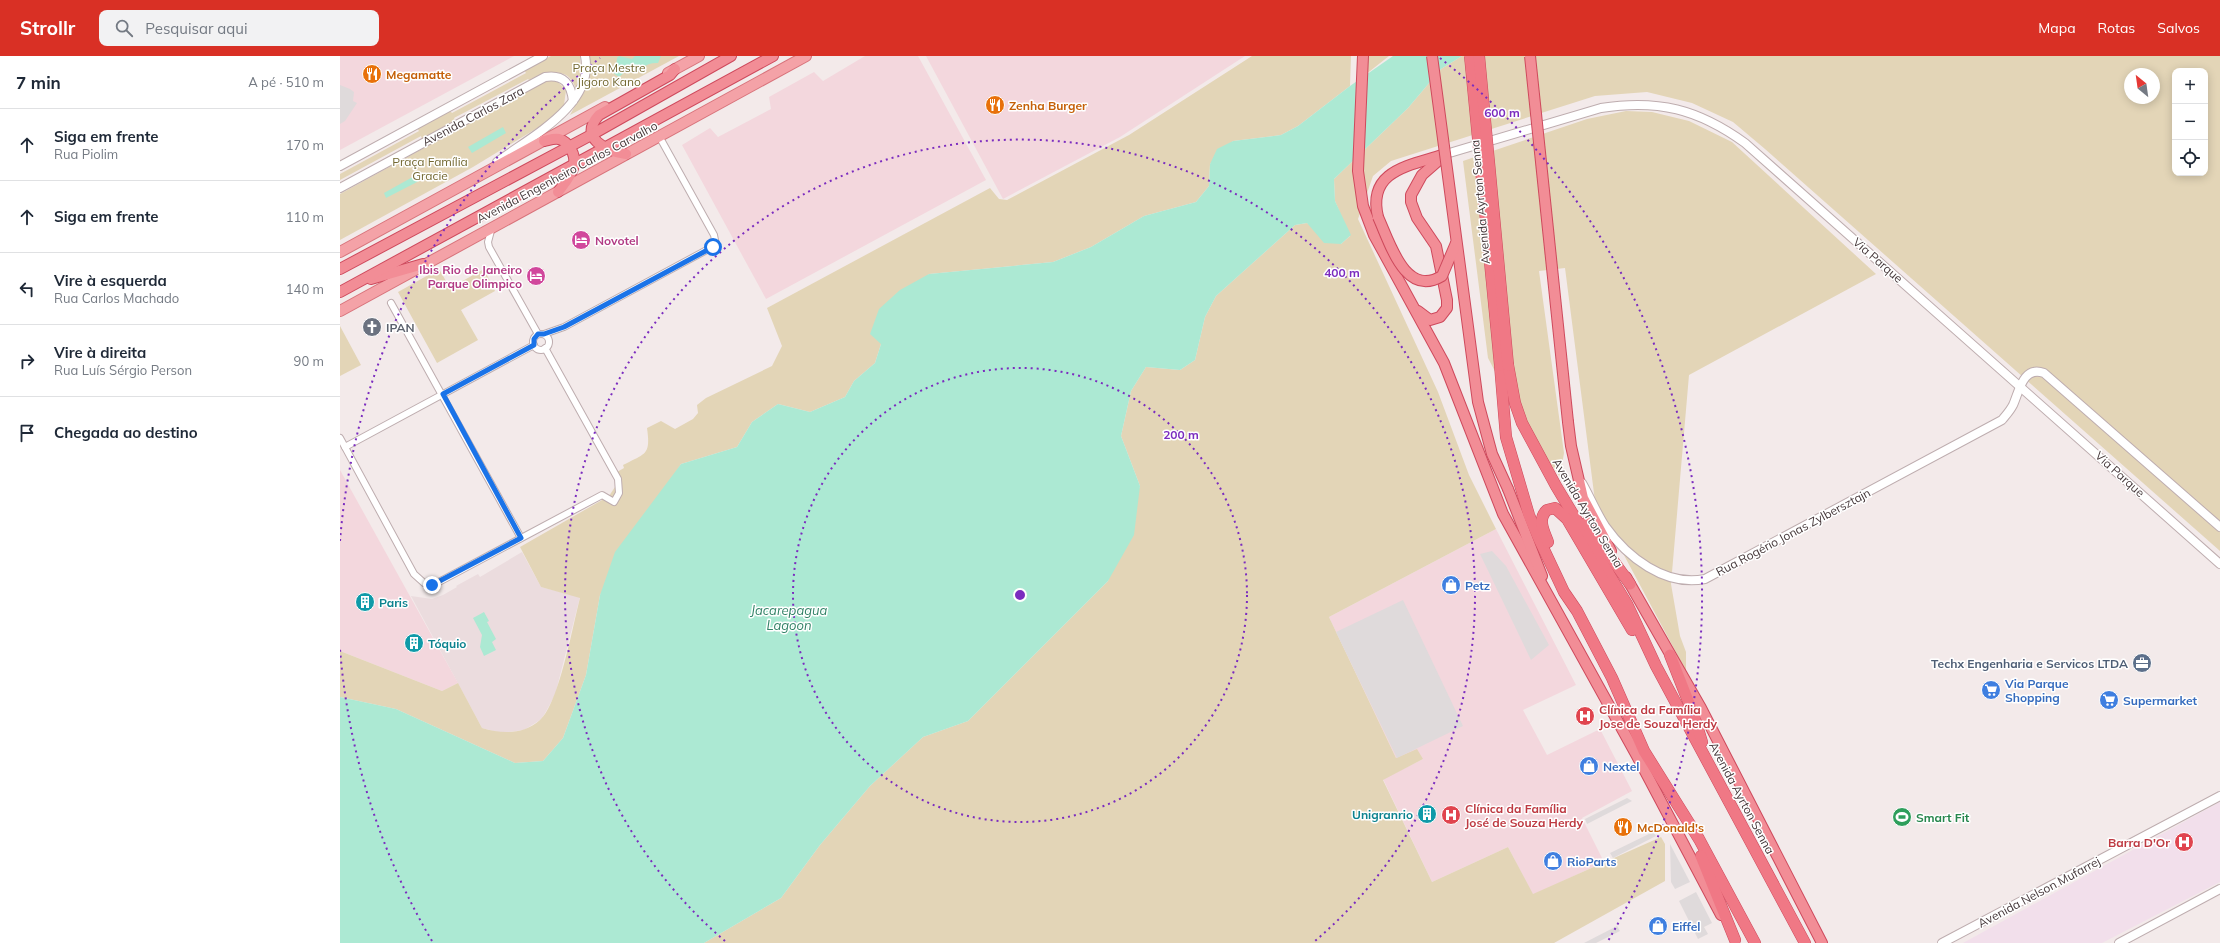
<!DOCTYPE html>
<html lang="pt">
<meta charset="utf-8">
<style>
body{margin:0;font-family:Mulish,sans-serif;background:#f2f2f3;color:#1f2937}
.controls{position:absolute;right:12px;top:12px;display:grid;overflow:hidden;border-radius:8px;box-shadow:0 2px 10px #0003}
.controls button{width:36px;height:36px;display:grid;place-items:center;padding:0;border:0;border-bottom:1px solid #e0e1e3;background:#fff;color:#1f2937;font:20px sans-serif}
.compass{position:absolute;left:1784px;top:12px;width:36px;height:36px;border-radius:50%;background:#fff;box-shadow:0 2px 10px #0003;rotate:331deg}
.stop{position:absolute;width:12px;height:12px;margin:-9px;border:3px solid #1a73e8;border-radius:50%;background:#fff}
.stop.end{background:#1a73e8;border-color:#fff;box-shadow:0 1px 4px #0008}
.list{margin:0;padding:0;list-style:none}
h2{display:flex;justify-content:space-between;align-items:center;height:52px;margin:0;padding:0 16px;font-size:17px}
h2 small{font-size:13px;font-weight:400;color:#747a83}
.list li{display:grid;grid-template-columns:26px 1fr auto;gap:12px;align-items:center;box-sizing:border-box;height:72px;padding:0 16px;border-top:1px solid #e0e1e3}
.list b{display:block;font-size:15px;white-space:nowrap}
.list p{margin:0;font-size:13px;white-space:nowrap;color:#747a83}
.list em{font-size:13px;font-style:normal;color:#747a83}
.icon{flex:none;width:22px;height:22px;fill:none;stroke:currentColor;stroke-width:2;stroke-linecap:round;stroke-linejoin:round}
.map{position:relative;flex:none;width:1880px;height:887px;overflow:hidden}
header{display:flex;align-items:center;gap:24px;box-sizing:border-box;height:56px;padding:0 20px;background:#d93025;color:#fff}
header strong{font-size:19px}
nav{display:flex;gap:22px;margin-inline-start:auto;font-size:14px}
.search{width:280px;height:36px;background:#f2f2f3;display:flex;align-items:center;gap:10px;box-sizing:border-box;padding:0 14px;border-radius:8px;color:#747a83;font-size:15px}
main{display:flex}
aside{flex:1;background:#fff}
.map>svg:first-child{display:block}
</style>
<header>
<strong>Strollr</strong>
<div class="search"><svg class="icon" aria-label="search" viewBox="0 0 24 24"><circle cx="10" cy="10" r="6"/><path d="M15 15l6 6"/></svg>Pesquisar aqui</div>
<nav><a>Mapa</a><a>Rotas</a><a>Salvos</a></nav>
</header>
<main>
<aside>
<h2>7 min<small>A pé · 510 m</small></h2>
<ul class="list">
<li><svg class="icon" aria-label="ahead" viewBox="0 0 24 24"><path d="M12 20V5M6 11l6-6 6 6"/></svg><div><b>Siga em frente</b><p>Rua Piolim</p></div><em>170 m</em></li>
<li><svg class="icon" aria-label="ahead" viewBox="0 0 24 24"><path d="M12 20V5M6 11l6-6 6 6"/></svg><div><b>Siga em frente</b></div><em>110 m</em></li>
<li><svg class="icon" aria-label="left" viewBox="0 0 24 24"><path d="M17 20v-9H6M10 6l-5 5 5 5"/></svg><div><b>Vire à esquerda</b><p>Rua Carlos Machado</p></div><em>140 m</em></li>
<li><svg class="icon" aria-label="right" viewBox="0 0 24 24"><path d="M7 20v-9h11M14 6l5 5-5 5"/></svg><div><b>Vire à direita</b><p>Rua Luís Sérgio Person</p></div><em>90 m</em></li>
<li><svg class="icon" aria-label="arrive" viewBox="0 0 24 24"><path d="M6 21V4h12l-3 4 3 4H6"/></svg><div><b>Chegada ao destino</b></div></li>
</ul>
</aside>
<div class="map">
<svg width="1880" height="887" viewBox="0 0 1880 887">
<rect width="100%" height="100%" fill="#f3eaea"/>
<path fill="#ebdcde" d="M182,496L201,531L240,541L215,639L204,659L200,664L184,674L161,677L142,672L71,540L92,543L103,539L117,531L116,530L138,518L140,521Z"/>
<g fill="#f3d7dd">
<path d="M0,0H174L0,94Z"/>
<path d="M525,0H578L646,124L426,243L342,89L370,72L378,81L431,53L429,41L474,16L483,25Z"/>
<path d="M586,0H905L780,81L663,143Z"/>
<path d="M0,414L118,627L102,635L0,595Z"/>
<path d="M1156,473L1236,629L1183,654L1207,699L1260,673L1292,735L1242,762L1264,806L1193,839L1168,791L1092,826L1043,723L1083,703L1056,702L989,561Z"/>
</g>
<path fill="#f2dfeb" d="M1880,746V826L1762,887H1623Z"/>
<g fill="#e3d5b7" fill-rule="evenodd">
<path d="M211,0H240L241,19L236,34C230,9 205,16 189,24L188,23L114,62L115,64L82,83L81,80L0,124V118L79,75L77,72L110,55L112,57L186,17L184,14Z"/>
<path d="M249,0H339L230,59L248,26Z"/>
<path d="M912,0H1011L1010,30L958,70L941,79L893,85L870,108L869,130L856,146L804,160L751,191L713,206L589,218L541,288L535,307L514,325L505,341L470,356L438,348L412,366L397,391L341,408L260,539L246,619L223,682L203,705L175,707L56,653L0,641V595L102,635L118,627L142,672C162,678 183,679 200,664C219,648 233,568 240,542L201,531L180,491L269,440L275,431L277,416L284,412L283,409C305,397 311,400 307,372L321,365L335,373L353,363L358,357L357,349L366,342L432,310L442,290L427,252L650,132L659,143L667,144L789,79Z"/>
<path d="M1027,0H1049L1025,19Z"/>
<path d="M1122,0H1880V495L1425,93L1393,66L1352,47L1307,36L1255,40L1051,105L1033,120L1018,163L1098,336L1129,419L1156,473L989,561L1056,702L1077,693L1083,703L1043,724L1092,826L1168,791L1193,838L1321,781L1325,788V825L1214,887H364L441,842L480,789L530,730L583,681L628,665L768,525L800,430L781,380L791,335L806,311L840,314L855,304L865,261L876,240L955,169L967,167L1001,188L1010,180L995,145L994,123L1068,52L1101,13ZM1835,15H1865V117H1835ZM1790,18H1814V42H1790Z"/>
<path d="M216,24L226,34L224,49L204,68L133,111L0,184V138L206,25Z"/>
<path d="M1286,55L1312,56L1349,65L1392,86L1536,218L1349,319L1331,528L1340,580L1346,596V615L1255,445L1225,212L1199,215L1224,397L1220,421L1186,374L1148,302L1123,105L1247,63Z"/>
<path d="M99,213L110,232L144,213L155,235L121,254L138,284L97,307L58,236Z"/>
<path d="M0,270L21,309L0,320Z"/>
</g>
<g fill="#dfdadb">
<path d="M0,29L10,33L14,36L13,45L17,47L5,65L0,68Z"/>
<path d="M1152,495L1166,510L1209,589L1191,604L1140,498Z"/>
<path d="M1063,544L1123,670L1057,702L996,576Z"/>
<path d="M1287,742L1292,745L1247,768L1245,763Z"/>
<path d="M1313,776L1316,780L1273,802L1270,797Z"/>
<path d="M1330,788L1350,826L1335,833L1331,826Z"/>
<path d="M1356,836L1372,867L1364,871L1368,878L1358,883L1339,845Z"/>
<path d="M1277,870L1280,875L1256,887H1244Z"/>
</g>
<g fill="#ace9d3">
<path d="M279,0L292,3L295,0H321L318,7C305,6 298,17 286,15L279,21L272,16L276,12L277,2Z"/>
<path d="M1053,0H1122L1101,13L1068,52L994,123L995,145L1011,179L1001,188L984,187L967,167L955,169L876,240L865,261L855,304L840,314L806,311L791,335L781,380L800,430L794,479L768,525L628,665L583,681L530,730L480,789L441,842L364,887H0V641L56,653L175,707L203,705L223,682L246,619L260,539L275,496L341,408L397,391L412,366L438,348L470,356L505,341L514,325L535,307L541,288L530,278L539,253L560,234L589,218L713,206L751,191L804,160L856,146L869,130L870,108L877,93L893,85L941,79L958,70L1010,30Z"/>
<path d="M163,71L166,77L132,97L128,91Z"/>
<path d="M78,118L81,124L46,142L44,137Z"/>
<path d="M144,556L149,565L147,566L156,583L152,586L156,594L144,600L140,591L142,579L133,562Z"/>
</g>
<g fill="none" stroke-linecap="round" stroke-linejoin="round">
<g stroke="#beadaf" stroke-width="8">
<g id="minor">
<path d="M152,171L148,186L149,191L198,278"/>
<path d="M51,247L181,482"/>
<path d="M204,278L224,271L376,189L374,179L319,80"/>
<circle cx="201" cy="286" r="8"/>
<path d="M0,382L74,518L84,527L95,528L262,439L274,446L279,437L278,423L205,292"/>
<path d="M5,391L194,289"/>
</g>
</g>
<g stroke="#beadaf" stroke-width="10">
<g id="tertiary">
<path d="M1106,98L1261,52C1318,43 1358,53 1405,87L1880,508"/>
<path d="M157,106C190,81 255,49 245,0"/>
<path d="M0,110L203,0"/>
<path d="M0,132L205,21C224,18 231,28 233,45"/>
<path d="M1242,427C1250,441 1256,456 1265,470C1287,501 1325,531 1365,523L1662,364C1666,359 1670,355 1673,349C1679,336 1683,309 1704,317L1880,471"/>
<path d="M1602,887L1880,740"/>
<path d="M1779,887L1880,833"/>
</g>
</g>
<g stroke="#d8737b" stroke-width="12">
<g id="primary">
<path d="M328,17L359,0"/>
<path d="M0,196L265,51"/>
<path d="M0,255L466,0"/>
</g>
</g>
<g stroke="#ce495c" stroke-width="12">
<g id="trunk">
<path d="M1023,0L1018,115L1023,150L1034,179L1104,307L1163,458L1297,700L1381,859"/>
<path d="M204,85C209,84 214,82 219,83C229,86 236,99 234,109C232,119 224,128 218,136"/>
<path d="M286,98C266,95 238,82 259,59L330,19L335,13"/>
<path d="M1038,161C1027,115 1068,110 1102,99"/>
<path d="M0,213L253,78L391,0"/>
<path d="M31,223L83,208"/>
<path d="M0,236L433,0"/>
<path d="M1078,255L1090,264L1100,261L1107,252V244L1096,190L1077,162L1071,146V139L1082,119L1106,98"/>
<path d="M1228,366L1231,390L1243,442L1271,495"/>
<path d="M1168,433L1202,520"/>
<path d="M1286,521L1361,652L1482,887"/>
</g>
</g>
<g stroke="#ce495c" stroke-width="12">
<g id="motorway">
<path d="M1160,309L1166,381L1189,459L1199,483L1224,536L1237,555L1272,622L1304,695L1359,783L1415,887"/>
<path d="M1168,309L1175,347L1182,367L1216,430L1287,548L1316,610L1465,887"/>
<path d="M1246,467L1290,528"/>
<path d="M1208,486C1204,475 1197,463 1207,454L1215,452L1227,463L1292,574"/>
<path d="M1330,599L1354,660L1362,686"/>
<path d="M1361,800L1395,884"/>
</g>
</g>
<use href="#minor" stroke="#fff" stroke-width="6"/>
<use href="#tertiary" stroke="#fff" stroke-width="8"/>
<use href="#primary" stroke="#f4a2a7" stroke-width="10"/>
<use href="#trunk" stroke="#f28d96" stroke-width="10"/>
<use href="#motorway" stroke="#f07885" stroke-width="11"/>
<g stroke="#ce495c" stroke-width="12" stroke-linecap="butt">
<g id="trunk-bridge">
<path d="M1092,0L1138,346L1152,398L1168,433"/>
<path d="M1190,0L1228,366"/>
<path d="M1038,161C1050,187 1065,242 1102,220L1116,187"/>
</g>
</g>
<g stroke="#ce495c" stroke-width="12" stroke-linecap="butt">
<g id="motorway-bridge">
<path d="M1130,0L1160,309"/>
<path d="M1139,0L1168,309"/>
</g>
</g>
<use href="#trunk-bridge" stroke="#f28d96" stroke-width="10"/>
<use href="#motorway-bridge" stroke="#f07885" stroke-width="11"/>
</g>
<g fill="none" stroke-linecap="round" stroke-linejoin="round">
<path stroke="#1a73e8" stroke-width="5" d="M92,529L181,482L103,338L194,289V283L198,278H204L224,271L373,191"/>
</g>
<g fill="none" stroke="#7b2cbf" stroke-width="2" stroke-dasharray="2 4">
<circle cx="680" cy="539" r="227"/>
<path d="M385 885A455 455 0 1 1 975 885"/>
<path d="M92 885A682 682 0 0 1 0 593M0 485A682 682 0 0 1 260 2M1100 2A682 682 0 0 1 1268 885"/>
</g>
<defs>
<g id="restaurant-disc" transform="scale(1)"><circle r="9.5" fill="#e8710a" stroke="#fff"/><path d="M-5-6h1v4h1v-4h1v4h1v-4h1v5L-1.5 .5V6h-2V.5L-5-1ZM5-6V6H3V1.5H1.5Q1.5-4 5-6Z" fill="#fff"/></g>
<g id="hotel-disc" transform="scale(1)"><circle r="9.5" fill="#d1479c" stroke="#fff"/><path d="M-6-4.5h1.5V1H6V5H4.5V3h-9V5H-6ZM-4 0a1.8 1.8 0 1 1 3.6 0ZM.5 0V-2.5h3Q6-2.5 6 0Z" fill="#fff"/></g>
<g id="church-disc" transform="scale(1)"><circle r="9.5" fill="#6b7280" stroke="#fff"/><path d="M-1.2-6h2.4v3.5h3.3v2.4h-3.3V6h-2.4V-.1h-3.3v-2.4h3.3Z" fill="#fff"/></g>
<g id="shop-disc" transform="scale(1)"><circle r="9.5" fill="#3f7fe0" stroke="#fff"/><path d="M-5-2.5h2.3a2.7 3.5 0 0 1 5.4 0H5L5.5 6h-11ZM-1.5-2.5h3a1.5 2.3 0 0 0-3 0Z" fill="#fff"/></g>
<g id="building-disc" transform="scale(1)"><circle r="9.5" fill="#0f9aa8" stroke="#fff"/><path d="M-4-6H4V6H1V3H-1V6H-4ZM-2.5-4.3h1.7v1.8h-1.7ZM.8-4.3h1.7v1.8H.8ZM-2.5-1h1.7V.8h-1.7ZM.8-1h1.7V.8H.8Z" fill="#fff"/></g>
<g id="office-disc" transform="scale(1)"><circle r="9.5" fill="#5c6f8a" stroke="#fff"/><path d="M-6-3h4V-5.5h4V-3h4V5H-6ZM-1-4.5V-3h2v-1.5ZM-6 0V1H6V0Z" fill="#fff"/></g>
<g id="supermarket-disc" transform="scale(1)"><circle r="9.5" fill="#3f7fe0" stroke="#fff"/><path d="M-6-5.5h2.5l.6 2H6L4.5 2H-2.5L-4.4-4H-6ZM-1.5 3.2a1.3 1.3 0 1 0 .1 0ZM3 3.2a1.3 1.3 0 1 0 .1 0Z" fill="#fff"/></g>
<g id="hospital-disc" transform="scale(1)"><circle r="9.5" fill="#e0444e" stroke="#fff"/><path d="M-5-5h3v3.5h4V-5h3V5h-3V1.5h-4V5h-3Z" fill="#fff"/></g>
<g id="stadium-disc" transform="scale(1)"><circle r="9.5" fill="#2e9e5b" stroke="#fff"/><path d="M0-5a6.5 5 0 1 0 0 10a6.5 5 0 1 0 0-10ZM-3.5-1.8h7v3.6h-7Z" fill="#fff"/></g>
</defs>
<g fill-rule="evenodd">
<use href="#restaurant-disc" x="32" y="18"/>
<use href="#restaurant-disc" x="655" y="49"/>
<use href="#hotel-disc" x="241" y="184"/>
<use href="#hotel-disc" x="196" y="220"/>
<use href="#church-disc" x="32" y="271"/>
<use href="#shop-disc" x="1111" y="529"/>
<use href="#building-disc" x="25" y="546"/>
<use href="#building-disc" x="74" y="587"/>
<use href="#office-disc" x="1802" y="607"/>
<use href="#supermarket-disc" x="1651" y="634"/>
<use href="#supermarket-disc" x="1769" y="644"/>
<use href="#hospital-disc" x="1245" y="660"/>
<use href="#shop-disc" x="1249" y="710"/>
<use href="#building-disc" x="1087" y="758"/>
<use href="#hospital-disc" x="1111" y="759"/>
<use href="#stadium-disc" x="1562" y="761"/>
<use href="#restaurant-disc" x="1283" y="771"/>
<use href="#hospital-disc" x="1844" y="786"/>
<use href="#shop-disc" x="1213" y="805"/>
<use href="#shop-disc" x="1318" y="870"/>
</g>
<g text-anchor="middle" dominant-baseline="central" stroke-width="3" stroke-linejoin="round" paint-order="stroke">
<g font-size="12" fill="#736831" stroke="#fff">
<text x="269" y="11">Praça Mestre<tspan x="269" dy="14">Jigoro Kano</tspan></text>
<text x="90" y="105">Praça Família<tspan x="90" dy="14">Gracie</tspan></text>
</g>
<g font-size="12" font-weight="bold" fill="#c56008" stroke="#fff" text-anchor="start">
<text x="46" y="18">Megamatte</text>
<text x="669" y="49">Zenha Burger</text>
<text x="1297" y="771">McDonald's</text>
</g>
<g font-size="12" fill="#46393b" stroke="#fff">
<text transform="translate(133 60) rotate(-28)">Avenida Carlos Zara</text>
<text transform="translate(227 116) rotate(-28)">Avenida Engenheiro Carlos Carvalho</text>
<text transform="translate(1140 146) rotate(-95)">Avenida Ayrton Senna</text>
<text transform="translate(1538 204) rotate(41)">Via Parque</text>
<text transform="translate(1780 418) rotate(42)">Via Parque</text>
<text transform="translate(1248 457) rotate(59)">Avenida Ayrton Senna</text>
<text transform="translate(1453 476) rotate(-28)">Rua Rogério Jonas Zylbersztajn</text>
<text transform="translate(1402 742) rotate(62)">Avenida Ayrton Senna</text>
<text transform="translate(1699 836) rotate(-28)">Avenida Nelson Mufarrej</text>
</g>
<g font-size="12" font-weight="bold" fill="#b23c85" stroke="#fff" text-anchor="start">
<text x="255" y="184">Novotel</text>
<text x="182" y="213" text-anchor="end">Ibis Rio de Janeiro<tspan x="182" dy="14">Parque Olimpico</tspan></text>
</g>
<g font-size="12" font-weight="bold" fill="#5b616d" stroke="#fff" text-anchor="start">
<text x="46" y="271">IPAN</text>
</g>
<g font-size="12" font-weight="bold" fill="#366cbe" stroke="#fff" text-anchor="start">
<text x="1125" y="529">Petz</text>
<text x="1665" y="627">Via Parque<tspan x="1665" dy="14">Shopping</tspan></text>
<text x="1783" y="644">Supermarket</text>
<text x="1263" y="710">Nextel</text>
<text x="1227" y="805">RioParts</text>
<text x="1332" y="870">Eiffel</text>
</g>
<g font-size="12" font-weight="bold" fill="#0d838f" stroke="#fff" text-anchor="start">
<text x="39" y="546">Paris</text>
<text x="88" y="587">Tóquio</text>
<text x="1073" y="758" text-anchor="end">Unigranrio</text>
</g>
<g font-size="12" font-weight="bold" fill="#4e5e75" stroke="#fff" text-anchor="end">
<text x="1788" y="607">Techx Engenharia e Servicos LTDA</text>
</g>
<g font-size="12" font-weight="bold" fill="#be3a42" stroke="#fff" text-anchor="start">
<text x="1259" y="653">Clínica da Família<tspan x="1259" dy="14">Jose de Souza Herdy</tspan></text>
<text x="1125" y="752">Clínica da Família<tspan x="1125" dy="14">José de Souza Herdy</tspan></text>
<text x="1830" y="786" text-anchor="end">Barra D'Or</text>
</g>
<g font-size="12" font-weight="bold" fill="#27864d" stroke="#fff" text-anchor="start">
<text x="1576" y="761">Smart Fit</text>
</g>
<g font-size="13" font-style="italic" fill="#318266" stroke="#fff">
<text x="449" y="554">Jacarepagua<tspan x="449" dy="15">Lagoon</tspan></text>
</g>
</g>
<circle cx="680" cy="539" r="6" fill="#7b2cbf" stroke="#fff" stroke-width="2"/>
<g font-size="12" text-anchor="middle" font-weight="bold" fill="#7b2cbf" stroke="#fff" stroke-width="3" stroke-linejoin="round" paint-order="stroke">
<text x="1162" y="61">600 m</text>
<text x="1002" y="221">400 m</text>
<text x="841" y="383">200 m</text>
</g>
</svg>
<div class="controls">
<button>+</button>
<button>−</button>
<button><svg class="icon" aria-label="locate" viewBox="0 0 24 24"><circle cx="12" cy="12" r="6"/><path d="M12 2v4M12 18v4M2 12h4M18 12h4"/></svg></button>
</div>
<svg class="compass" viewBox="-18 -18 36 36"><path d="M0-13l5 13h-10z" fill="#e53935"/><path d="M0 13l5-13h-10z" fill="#747a83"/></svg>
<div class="stop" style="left:373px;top:191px"></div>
<div class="stop end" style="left:92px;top:529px"></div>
</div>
</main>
